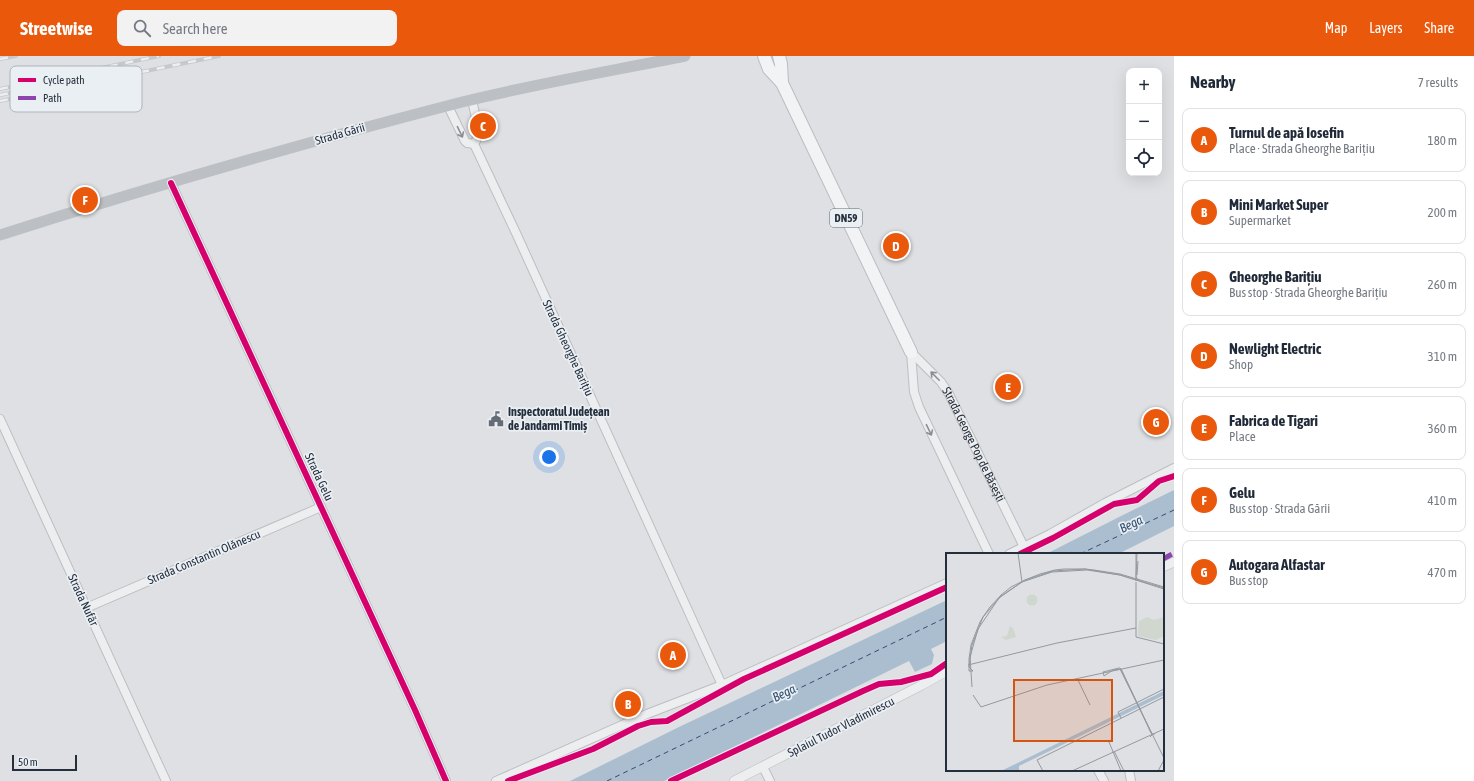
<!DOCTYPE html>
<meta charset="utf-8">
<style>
body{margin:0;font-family:"Asap Condensed",sans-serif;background:#f2f2f3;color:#1f2937}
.controls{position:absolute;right:12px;top:12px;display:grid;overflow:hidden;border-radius:8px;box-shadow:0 4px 16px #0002}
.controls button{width:36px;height:36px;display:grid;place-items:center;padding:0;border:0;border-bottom:1px solid #e0e1e3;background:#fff;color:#1f2937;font:20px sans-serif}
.scale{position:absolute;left:12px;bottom:10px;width:65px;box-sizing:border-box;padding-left:4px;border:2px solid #252e3c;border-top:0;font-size:11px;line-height:14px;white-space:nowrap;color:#252e3c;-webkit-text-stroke:3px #eaeff4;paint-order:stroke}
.you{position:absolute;left:549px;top:401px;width:14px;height:14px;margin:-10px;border:3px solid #fff;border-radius:50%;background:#1a73e8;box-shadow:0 0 0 6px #1a73e833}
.badge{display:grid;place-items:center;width:26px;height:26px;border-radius:50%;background:#ea580c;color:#fff;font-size:13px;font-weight:700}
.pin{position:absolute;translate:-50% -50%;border:2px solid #fff;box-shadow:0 1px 4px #0006}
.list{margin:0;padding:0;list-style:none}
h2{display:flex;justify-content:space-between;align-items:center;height:52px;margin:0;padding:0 16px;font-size:17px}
h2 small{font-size:13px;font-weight:400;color:#747a83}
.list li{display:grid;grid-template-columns:26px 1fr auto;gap:12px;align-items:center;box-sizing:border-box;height:64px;margin:0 8px 8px;padding:0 8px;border:1px solid #e0e1e3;border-radius:8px}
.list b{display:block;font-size:15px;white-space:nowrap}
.list p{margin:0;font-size:13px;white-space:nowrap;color:#747a83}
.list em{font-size:13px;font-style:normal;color:#747a83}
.icon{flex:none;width:22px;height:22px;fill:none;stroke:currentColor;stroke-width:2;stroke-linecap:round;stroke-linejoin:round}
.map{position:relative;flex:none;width:1174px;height:725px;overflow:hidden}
header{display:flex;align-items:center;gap:24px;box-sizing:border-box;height:56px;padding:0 20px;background:#ea580c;color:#fff}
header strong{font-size:19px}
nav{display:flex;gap:22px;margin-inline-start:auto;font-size:14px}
.search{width:280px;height:36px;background:#f2f2f3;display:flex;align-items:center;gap:10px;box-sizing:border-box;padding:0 14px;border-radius:8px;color:#747a83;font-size:15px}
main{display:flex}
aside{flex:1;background:#fff}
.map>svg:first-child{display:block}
</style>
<header>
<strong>Streetwise</strong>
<div class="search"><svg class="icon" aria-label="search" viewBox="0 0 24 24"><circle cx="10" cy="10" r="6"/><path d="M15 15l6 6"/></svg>Search here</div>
<nav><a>Map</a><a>Layers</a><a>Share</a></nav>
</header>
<main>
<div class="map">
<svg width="1174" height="725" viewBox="0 0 1174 725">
<rect width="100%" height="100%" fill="#dee0e3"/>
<g fill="#abbed0">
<path d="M1174,434V470L1118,498H1046L1123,459Z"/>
<path d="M947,544V585L931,593L934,599L932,608L915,616L909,605L664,725H570L681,670Z"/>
</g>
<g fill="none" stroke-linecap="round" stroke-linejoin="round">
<g stroke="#2f4e71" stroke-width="1" stroke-dasharray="5 4" stroke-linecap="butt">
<path d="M1080,498L1174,454"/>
<path d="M607,725L947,561"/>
</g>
<g stroke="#bcbec1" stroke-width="10">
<g id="minor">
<path d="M448,50L465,85L467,87L474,88C482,80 474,54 472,44"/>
<path d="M474,88L516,177L722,629"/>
<path d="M171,127L415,654L446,725"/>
<path id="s1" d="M911,296L941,326L949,338L1024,491"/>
<path d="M911,296L914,336L919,351L989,498"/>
<path d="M0,363L166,725"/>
<path d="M1009,498L1050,478L1105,447L1174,412"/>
<path d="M86,552L321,451"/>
<path d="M763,711L770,725"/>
<path d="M1098,714L1104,725"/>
<path d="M1129,714L1131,725"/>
<path d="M496,725L647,658L722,629L947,527"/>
</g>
</g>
<g stroke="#bcbec1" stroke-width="10">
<g id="tertiary">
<path d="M1163,511L1174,506"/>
<path d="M734,725L922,629L947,615"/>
</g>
</g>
<g stroke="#babdc1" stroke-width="14">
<g id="primary">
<path d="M764,0L769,13L782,27L911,296"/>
<path d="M779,0L781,8L782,27"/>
</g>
</g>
<use href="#minor" stroke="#edeef0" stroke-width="8"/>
<use href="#tertiary" stroke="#edeef0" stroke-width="9"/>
<path stroke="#bcbfc3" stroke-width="11" d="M0,179C153,130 307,86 462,46C535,28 611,15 685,0"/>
<use href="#primary" stroke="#f2f3f4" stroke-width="12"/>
<g stroke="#c6c8cb" stroke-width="4">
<g id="rail">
<path d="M0,3L16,0"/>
<path d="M0,33L159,0"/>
<path d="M0,39L120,15"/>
<path d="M0,45L219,0"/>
</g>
</g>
<use href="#rail" stroke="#eaeff4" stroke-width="2.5" stroke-dasharray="8" stroke-linecap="butt"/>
<path stroke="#8e44ad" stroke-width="5" stroke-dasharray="10 5" stroke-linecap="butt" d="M1163,503L1174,497"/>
<g stroke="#eaeff4" stroke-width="8">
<g id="cycleway">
<path d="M171,127L415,654L446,725"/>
<path d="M1020,498L1053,482L1114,448L1137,444L1159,425L1174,420"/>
<path d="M508,725L593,693L638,670L651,666L667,665L744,623L947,531"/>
<path d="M671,725L863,635L879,628L901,626L931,618L947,607"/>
</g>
</g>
<use href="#cycleway" stroke="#d6006c" stroke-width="6"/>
</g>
<defs><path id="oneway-shaft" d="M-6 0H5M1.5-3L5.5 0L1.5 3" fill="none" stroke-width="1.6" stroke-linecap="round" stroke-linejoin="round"/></defs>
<g stroke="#898e96">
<use href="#oneway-shaft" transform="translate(460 76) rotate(64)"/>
<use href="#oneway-shaft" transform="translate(935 320) rotate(-135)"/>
<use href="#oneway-shaft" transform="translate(929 374) rotate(64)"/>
</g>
<defs>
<g id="civic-bare" transform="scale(1.2)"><path d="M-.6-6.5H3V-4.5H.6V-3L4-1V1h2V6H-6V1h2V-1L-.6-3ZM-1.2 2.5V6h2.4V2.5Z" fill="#666c76" stroke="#eaeff4" stroke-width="2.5" paint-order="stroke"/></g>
</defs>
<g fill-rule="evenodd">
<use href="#civic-bare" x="496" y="363"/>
</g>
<g text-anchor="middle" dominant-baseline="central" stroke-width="3.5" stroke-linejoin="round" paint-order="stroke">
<rect fill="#eaeff4" stroke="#606873" stroke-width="1" x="830" y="153" width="32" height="18" rx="3"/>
<g font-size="11" font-weight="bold" fill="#252e3c">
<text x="846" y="162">DN59</text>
</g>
<g font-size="12" fill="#252e3c" stroke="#eaeff4">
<text transform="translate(340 78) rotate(-16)">Strada Gării</text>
<text transform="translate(568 292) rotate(65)">Strada Gheorghe Barițiu</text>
<text stroke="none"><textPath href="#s1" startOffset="113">Strada George Pop de Băsești</textPath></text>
<text transform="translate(319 421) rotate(65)">Strada Gelu</text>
<text transform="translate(204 501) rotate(-23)">Strada Constantin Olănescu</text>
<text transform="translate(83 544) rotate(65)">Strada Nufăr</text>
<text transform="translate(841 671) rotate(-27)">Splaiul Tudor Vladimirescu</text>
</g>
<g font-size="12" font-weight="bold" fill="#252e3c" stroke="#eaeff4" text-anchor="start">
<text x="508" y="356">Inspectoratul Județean<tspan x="508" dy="14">de Jandarmi Timiș</tspan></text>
</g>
<g font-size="13" font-style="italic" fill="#2f4e71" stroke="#eaeff4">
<text transform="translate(1131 468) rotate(-26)">Bega</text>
<text transform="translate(784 637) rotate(-26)">Bega</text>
</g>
</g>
<g transform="translate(946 497)">
<rect width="218" height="218" fill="#dee0e3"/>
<path d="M80.5 47a5.5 5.5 0 1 1 11 0a5.5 5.5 0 1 1-11 0ZM201,64L208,67L218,64V83L210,87L192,83L193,68ZM64,73L67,75L70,84L60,87L55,84L61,83Z" fill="#cfd7ce"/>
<path d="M218,138V142L214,144L73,213V218H55Z" fill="#abbed0"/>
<path fill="none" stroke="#abbed0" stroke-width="2" d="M193,152L218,140M59,218L191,153"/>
<path fill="none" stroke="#9499a0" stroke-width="1" d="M72,0L76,29M191,0L190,24L192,27M191,22L192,8M190,28V0M190,29V84L218,91M218,34L174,21L148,17L139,16H118L109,17L94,21L79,27L65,34L55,42L44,54L37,64L34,69L30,79L25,92L23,106V118H27L23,114L26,92L37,64L55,43L79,27L107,18L139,16L174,22L218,35M22,112L111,90L190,75M174,116L218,205M131,125L144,152M26,134L24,104L32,76L53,45L76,29L106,19L141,17L174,22L218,36M27,142L35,154L101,132L218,107M175,165L172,159L218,136M204,184L206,182V181L205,179L175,116L174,115H173L157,119L158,123L167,117L175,116L205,180L206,181H209M163,189L175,218M168,198L178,218M97,218L91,207L218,144M126,218L218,176M212,218L218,207"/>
<path fill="#d45511" fill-opacity="0.15" stroke="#d45511" stroke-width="2" d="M68,127H166V188H68Z"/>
<rect width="218" height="218" fill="none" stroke="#252e3c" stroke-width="2"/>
</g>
<rect x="10" y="10" width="132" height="46" rx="6" fill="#eaeff4" stroke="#afb5bd" stroke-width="1"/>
<rect x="18" y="22" width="18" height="4" fill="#d6006c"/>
<rect x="18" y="40" width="18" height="4" fill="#8e44ad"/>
<g font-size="11" fill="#252e3c">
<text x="43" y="28">Cycle path</text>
<text x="43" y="46">Path</text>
</g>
</svg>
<div class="controls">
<button>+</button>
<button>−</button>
<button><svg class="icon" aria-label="locate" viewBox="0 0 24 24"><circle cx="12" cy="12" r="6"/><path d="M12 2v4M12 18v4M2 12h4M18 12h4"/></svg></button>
</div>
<div class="scale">50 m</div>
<div class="you"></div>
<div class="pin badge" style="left:673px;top:599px">A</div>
<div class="pin badge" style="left:628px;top:648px">B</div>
<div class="pin badge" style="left:483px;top:70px">C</div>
<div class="pin badge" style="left:896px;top:190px">D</div>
<div class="pin badge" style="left:1008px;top:331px">E</div>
<div class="pin badge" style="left:85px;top:144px">F</div>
<div class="pin badge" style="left:1156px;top:366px">G</div>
</div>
<aside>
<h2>Nearby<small>7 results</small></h2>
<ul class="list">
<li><span class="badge">A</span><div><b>Turnul de apă Iosefin</b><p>Place · Strada Gheorghe Barițiu</p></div><em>180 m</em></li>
<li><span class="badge">B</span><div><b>Mini Market Super</b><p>Supermarket</p></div><em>200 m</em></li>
<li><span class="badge">C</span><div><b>Gheorghe Barițiu</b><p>Bus stop · Strada Gheorghe Barițiu</p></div><em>260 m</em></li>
<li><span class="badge">D</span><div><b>Newlight Electric</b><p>Shop</p></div><em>310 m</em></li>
<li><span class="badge">E</span><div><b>Fabrica de Tigari</b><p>Place</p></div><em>360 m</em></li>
<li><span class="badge">F</span><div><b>Gelu</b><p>Bus stop · Strada Gării</p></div><em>410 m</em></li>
<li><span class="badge">G</span><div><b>Autogara Alfastar</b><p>Bus stop</p></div><em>470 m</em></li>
</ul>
</aside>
</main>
